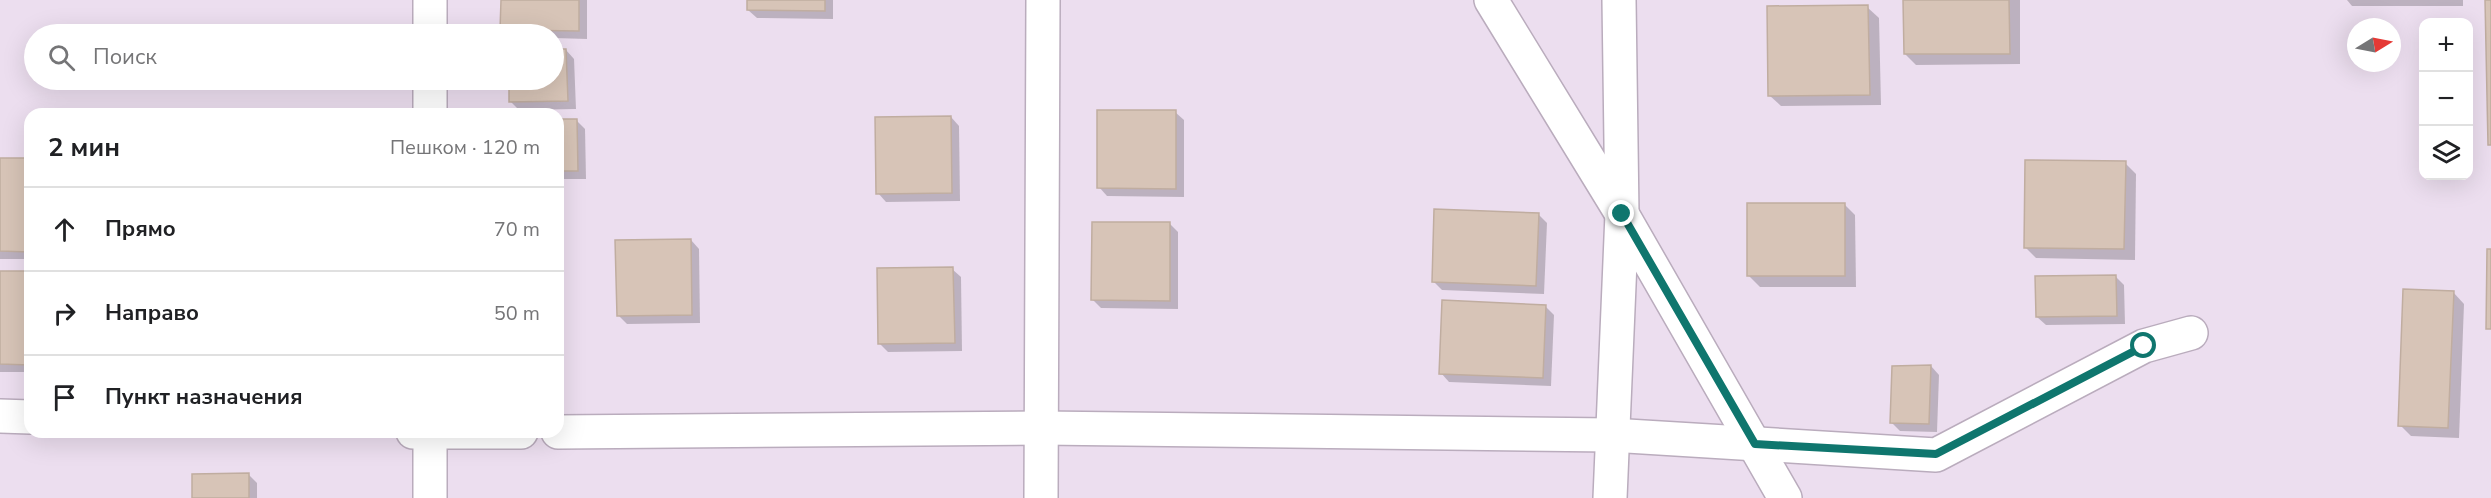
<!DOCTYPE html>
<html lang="ru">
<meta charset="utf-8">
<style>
body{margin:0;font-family:"Nunito Sans",sans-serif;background:#f6f6f6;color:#202124}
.controls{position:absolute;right:18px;top:18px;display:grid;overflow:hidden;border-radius:12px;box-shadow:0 6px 24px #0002}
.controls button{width:54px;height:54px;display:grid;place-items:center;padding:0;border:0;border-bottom:2px solid #e0e0e0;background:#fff;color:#202124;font:30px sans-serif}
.compass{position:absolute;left:2347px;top:18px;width:54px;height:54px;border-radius:50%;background:#fff;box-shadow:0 6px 24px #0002;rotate:80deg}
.stop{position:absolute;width:18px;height:18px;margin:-14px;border:4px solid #0f766e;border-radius:50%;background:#fff}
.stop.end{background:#0f766e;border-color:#fff;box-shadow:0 2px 6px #0008}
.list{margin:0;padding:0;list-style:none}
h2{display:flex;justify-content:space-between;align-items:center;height:78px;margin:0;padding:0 24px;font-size:26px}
h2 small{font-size:20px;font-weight:400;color:#757577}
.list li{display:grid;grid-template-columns:39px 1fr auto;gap:18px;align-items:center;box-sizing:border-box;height:84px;padding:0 24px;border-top:2px solid #e0e0e0}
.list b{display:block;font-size:22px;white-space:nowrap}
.list em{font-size:20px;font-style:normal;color:#757577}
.icon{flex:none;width:33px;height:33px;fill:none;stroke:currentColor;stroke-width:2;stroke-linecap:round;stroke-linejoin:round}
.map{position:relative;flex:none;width:2491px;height:498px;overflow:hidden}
.search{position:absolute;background:#fff;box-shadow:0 6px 24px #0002;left:24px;top:24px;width:540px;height:66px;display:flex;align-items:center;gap:15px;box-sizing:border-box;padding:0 21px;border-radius:33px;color:#757577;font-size:22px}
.panel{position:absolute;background:#fff;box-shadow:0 6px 24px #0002;left:24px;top:108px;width:540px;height:330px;border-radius:18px}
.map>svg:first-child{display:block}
</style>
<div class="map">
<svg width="2491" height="498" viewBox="0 0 2491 498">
<rect width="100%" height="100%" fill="#ecdeef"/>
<g fill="#0003">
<path d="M502,0H587V39L554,38V34H507L502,30Z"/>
<path d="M748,0H833V19L757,18L748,10Z"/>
<path d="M1905,0H2020V64L1916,65L1905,54Z"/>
<path d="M2347,0H2463V6H2352Z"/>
<path d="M1867,7L1879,18L1881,105L1781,106L1769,95Z"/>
<path d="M566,50L574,59L576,109L519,110L511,102L510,80H554V51Z"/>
<path d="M1175,112L1184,120V197L1107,196L1099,187Z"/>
<path d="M951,117L959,126L960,201L886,202L878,193Z"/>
<path d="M576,120L585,129L586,179H558V121Z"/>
<rect x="0" y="160" width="30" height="99"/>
<path d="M2125,163L2136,174L2135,260L2036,258L2025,247Z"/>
<path d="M1844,204L1855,215L1856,287H1760L1749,276Z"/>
<path d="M1538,214L1547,223L1544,294L1442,290L1433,281Z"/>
<path d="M1170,224L1178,232V309L1101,308L1093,300Z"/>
<path d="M691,240L699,249L700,323L627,324L618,315Z"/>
<path d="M952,269L961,277L962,351L888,352L880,344Z"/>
<path d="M0,272L30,274V372H0Z"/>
<path d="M2116,277L2124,285L2125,324L2046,325L2037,317Z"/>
<path d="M2453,292L2464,304L2459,438L2411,436L2400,425Z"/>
<path d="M1545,306L1554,315L1551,386L1449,382L1441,373Z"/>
<path d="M1931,366L1939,375L1937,432L1900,431L1891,422Z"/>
<path d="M248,474L257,483V498H194Z"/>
</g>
<g fill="#d7c4b7" stroke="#c0ada0" stroke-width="1.5">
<path d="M501,0H579V31L500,30Z"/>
<path d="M747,0H825V11L747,10Z"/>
<path d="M1903,0H2009L2010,54H1904Z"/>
<path d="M2485,0H2491V145H2488Z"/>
<path d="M1868,5L1870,95L1768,96L1767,6Z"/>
<path d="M554,49H566L568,101L509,102V80H554Z"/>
<path d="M1097,110H1176V189L1097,188Z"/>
<path d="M951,116L952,193L876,194L875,117Z"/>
<path d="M558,119H577L578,171H558Z"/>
<path d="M0,158H30L29,252L0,251Z"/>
<path d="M2025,160L2126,161L2124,249L2024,248Z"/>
<rect x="1747" y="203" width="98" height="73"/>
<path d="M1434,209L1539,213L1536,286L1432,282Z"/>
<path d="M1092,222H1170V301L1091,300Z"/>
<path d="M691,239L692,315L617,316L615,240Z"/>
<path d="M2487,249H2491V329H2486Z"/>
<path d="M953,267L955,343L878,344L877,268Z"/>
<path d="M0,271H29V365L0,364Z"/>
<path d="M2116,275L2117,316L2036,317L2035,276Z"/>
<path d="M2403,289L2454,291L2448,428L2398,426Z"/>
<path d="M1442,300L1546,305L1543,378L1439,374Z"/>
<path d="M1931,365L1929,424L1890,423L1892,366Z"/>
<path d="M249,473V498H192V474Z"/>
</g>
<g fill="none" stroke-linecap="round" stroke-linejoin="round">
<g stroke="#baacbd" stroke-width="36">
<g id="street">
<path d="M1491,0L1622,214L1785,498"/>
<path d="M430,34V0"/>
<path d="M430,114V80"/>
<path d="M0,416L30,417"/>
<path d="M413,432H521"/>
<path d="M430,432V498"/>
<path d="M558,432L1042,428L1611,435L1936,455L2144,346L2191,333"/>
<path d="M1041,498L1043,0"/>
<path d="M1610,498L1622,214L1619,0"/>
</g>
</g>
<use href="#street" stroke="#fff" stroke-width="33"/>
</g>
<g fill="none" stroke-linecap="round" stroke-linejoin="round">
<path stroke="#0f766e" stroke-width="8" d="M1622,214L1755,444L1936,454L2144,346"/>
</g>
</svg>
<div class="controls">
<button>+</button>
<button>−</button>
<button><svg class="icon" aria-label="layers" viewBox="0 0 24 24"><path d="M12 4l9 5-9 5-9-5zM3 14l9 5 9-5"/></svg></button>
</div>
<svg class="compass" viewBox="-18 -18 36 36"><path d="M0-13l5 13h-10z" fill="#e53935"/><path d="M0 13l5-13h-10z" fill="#757577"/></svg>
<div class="stop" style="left:2144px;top:346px"></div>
<div class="stop end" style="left:1622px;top:214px"></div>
<div class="search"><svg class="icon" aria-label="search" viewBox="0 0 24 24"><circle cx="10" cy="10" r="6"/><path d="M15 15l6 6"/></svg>Поиск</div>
<section class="panel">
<h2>2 мин<small>Пешком · 120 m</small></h2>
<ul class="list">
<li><svg class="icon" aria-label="ahead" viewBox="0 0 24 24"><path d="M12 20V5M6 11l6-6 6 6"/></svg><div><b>Прямо</b></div><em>70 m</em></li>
<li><svg class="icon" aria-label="right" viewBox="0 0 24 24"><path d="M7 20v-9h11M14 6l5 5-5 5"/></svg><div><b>Направо</b></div><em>50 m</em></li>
<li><svg class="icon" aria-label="arrive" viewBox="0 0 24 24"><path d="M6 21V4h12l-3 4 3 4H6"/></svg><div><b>Пункт назначения</b></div></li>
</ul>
</section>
</div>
